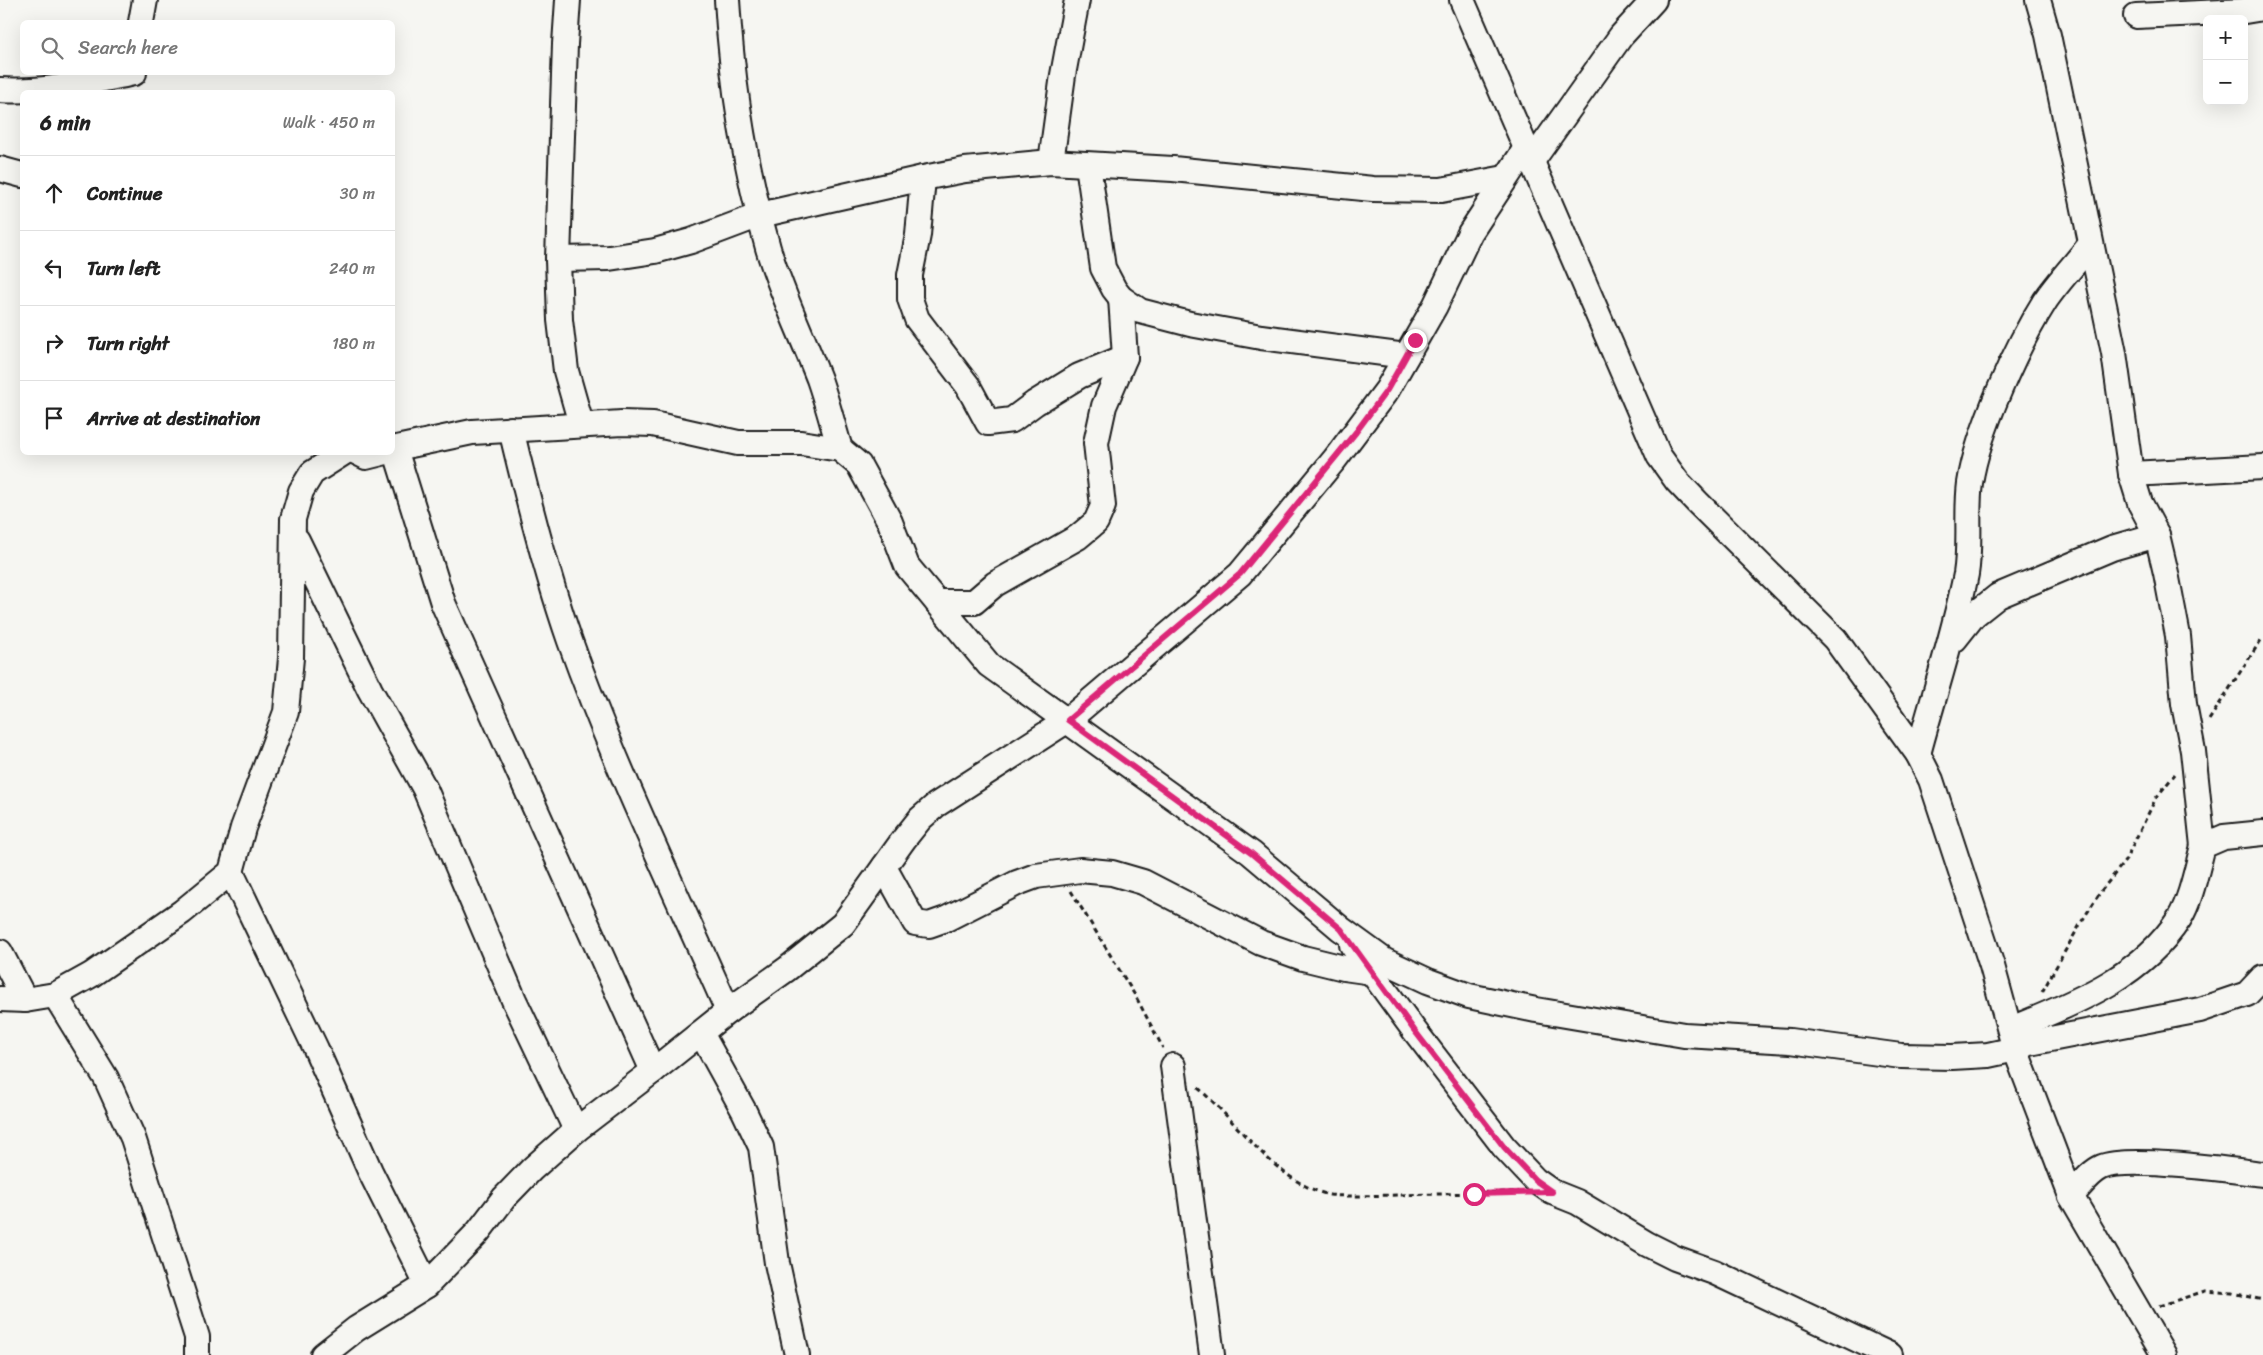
<!DOCTYPE html>
<meta charset="utf-8">
<style>
body{margin:0;font-family:Sriracha,sans-serif;background:#f2f2f2;color:#222}
.controls{position:absolute;right:15px;top:15px;display:grid;overflow:hidden;border-radius:8px;box-shadow:0 5px 20px #0002}
.controls button{width:45px;height:45px;display:grid;place-items:center;padding:0;border:0;border-bottom:1px solid #e0e0e0;background:#fff;color:#222;font:25px sans-serif}
.stop{position:absolute;width:15px;height:15px;margin:-11px;border:4px solid #db2777;border-radius:50%;background:#fff}
.stop.end{background:#db2777;border-color:#fff;box-shadow:0 1px 5px #0008}
.list{margin:0;padding:0;list-style:none}
h2{display:flex;justify-content:space-between;align-items:center;height:65px;margin:0;padding:0 20px;font-size:21px}
h2 small{font-size:16px;font-weight:400;color:#767676}
.list li{display:grid;grid-template-columns:32px 1fr auto;gap:15px;align-items:center;box-sizing:border-box;height:75px;padding:0 20px;border-top:1px solid #e0e0e0}
.list b{display:block;font-size:19px;white-space:nowrap}
.list em{font-size:16px;font-style:normal;color:#767676}
.icon{flex:none;width:28px;height:28px;fill:none;stroke:currentColor;stroke-width:2;stroke-linecap:round;stroke-linejoin:round}
.map{position:relative;flex:none;width:2263px;height:1355px;overflow:hidden}
.search{position:absolute;background:#fff;box-shadow:0 5px 20px #0002;left:20px;top:20px;width:375px;height:55px;display:flex;align-items:center;gap:12px;box-sizing:border-box;padding:0 18px;border-radius:8px;color:#767676;font-size:19px}
.panel{position:absolute;background:#fff;box-shadow:0 5px 20px #0002;left:20px;top:90px;width:375px;height:365px;border-radius:8px}
.map>svg:first-child{display:block}
</style>
<div class="map">
<svg width="2263" height="1355" viewBox="0 0 2263 1355">
<rect width="100%" height="100%" fill="#f6f6f2"/>
<filter id="ink" filterUnits="userSpaceOnUse"><feTurbulence type="fractalNoise" baseFrequency=".02" numOctaves="2"/><feDisplacementMap in="SourceGraphic" scale="10" xChannelSelector="R" yChannelSelector="G"/><feConvolveMatrix kernelMatrix="1 2 1 2 8 2 1 2 1" color-interpolation-filters="sRGB"/></filter>
<g filter="url(#ink)">
<g fill="none" stroke-linecap="round" stroke-linejoin="round">
<g stroke="#1c1c1c" stroke-width="28">
<g id="minor">
<path d="M568,0L565,44L558,259L560,320L566,371L581,424"/>
<path d="M727,0C732,83 745,167 768,248C781,293 802,335 819,379C827,402 833,426 840,449"/>
<path d="M1462,0L1659,456L1677,481L1697,502L1835,639L1918,754L1931,780L1992,966L2014,1046L2071,1196L2164,1355"/>
<path d="M2038,0L2048,35L2114,353L2131,474L2140,503L2157,535L2166,573L2178,636L2184,704L2193,751L2203,846"/>
<path d="M2136,16L2245,11L2263,8"/>
<path d="M141,22L145,0"/>
<path d="M0,90C45,93 90,82 134,73"/>
<path d="M1532,161L1621,36L1654,0"/>
<path d="M1051,162L1063,75L1077,0"/>
<path d="M1088,165L1103,268L1114,289L1121,298L1140,311L1190,324L1261,337L1406,356"/>
<path d="M0,169L22,175"/>
<path d="M923,178L918,235L910,275V299L917,319L968,386L988,423L1012,420L1035,403L1079,376L1125,357"/>
<path d="M558,259L609,258L655,251L691,241L760,215L923,178L965,170L1051,162L1173,169L1373,189L1441,190L1505,178"/>
<path d="M511,429C528,501 546,572 570,641C615,767 674,888 728,1011"/>
<path d="M392,449L472,432L622,423L653,424L738,443H801L840,449L859,465L890,522L907,566L989,665L1251,853L1341,929L1385,961L1428,981L1469,996L1536,1010L1684,1035L1790,1041L1901,1056L1952,1057L1988,1055L2016,1049"/>
<path d="M395,449L443,603L653,1071"/>
<path d="M356,452L366,457L386,452"/>
<path d="M2131,474L2263,467"/>
<path d="M297,540L370,690L425,789L514,1000L576,1130"/>
<path d="M937,602H974L995,584L1078,537L1096,522L1103,506L1096,443L1104,406L1125,357L1121,298"/>
<path d="M1955,639L1974,615L1998,596L2112,548L2157,535"/>
<path d="M1918,754C1934,694 1954,635 1966,574C1971,544 1966,513 1970,483C1978,431 2016,347 2045,301C2058,282 2075,264 2090,245"/>
<path d="M884,867L915,923L929,925L946,919L1017,883L1036,876L1080,870L1112,873L1143,882L1261,943L1303,958L1344,968L1372,972"/>
<path d="M231,872L316,1049L370,1171L427,1285"/>
<path d="M1352,945L1414,1030L1504,1147L1535,1180L1552,1192L1577,1202L1647,1244L1675,1258L1714,1272L1890,1355"/>
<path d="M0,952L25,1000"/>
<path d="M55,995L106,1078L133,1138L197,1337V1355"/>
<path d="M0,999L25,1000L55,995L91,975L182,912L231,872L243,828L286,712L291,658L293,519L301,491L312,473L345,452"/>
<path d="M2023,1024C2082,1000 2143,974 2179,919C2191,900 2197,868 2203,846L2224,837L2263,833"/>
<path d="M701,1033L744,1111L761,1147L777,1263L797,1355"/>
<path d="M2014,1046L2200,1010L2247,994L2263,977"/>
<path d="M1173,1066L1212,1355"/>
<path d="M2071,1196C2080,1187 2090,1172 2102,1167C2128,1156 2230,1170 2263,1174"/>
<path d="M323,1355L356,1329L427,1285L478,1232L504,1198L532,1169L576,1130L653,1071L728,1011L787,969L843,924L904,839L920,819L936,805L1068,720L1240,574L1335,459L1387,390L1435,306L1470,233L1526,148"/>
</g>
</g>
<g stroke="#1c1c1c" stroke-width="3" stroke-dasharray="5 4" stroke-linecap="butt">
<path d="M2209,720L2263,637"/>
<path d="M1071,891L1136,997L1163,1048"/>
<path d="M2042,992L2082,921L2101,891L2125,861L2156,798L2175,774"/>
<path d="M1198,1088C1238,1122 1276,1183 1330,1195C1339,1196 1348,1196 1357,1196L1519,1192"/>
<path d="M2159,1306L2205,1291L2232,1293L2263,1300"/>
</g>
<use href="#minor" stroke="#f6f6f2" stroke-width="24"/>
</g>
</g>
<g fill="none" stroke-linecap="round" stroke-linejoin="round" filter="url(#ink)">
<path stroke="#db2777" stroke-width="6" d="M1415,340L1387,390L1356,432L1240,574L1068,720L1251,853L1341,929L1414,1030L1504,1147L1535,1180L1552,1192L1474,1194"/>
</g>
</svg>
<div class="controls">
<button>+</button>
<button>−</button>
</div>
<div class="stop" style="left:1474px;top:1194px"></div>
<div class="stop end" style="left:1415px;top:340px"></div>
<div class="search"><svg class="icon" aria-label="search" viewBox="0 0 24 24"><circle cx="10" cy="10" r="6"/><path d="M15 15l6 6"/></svg>Search here</div>
<section class="panel">
<h2>6 min<small>Walk · 450 m</small></h2>
<ul class="list">
<li><svg class="icon" aria-label="ahead" viewBox="0 0 24 24"><path d="M12 20V5M6 11l6-6 6 6"/></svg><div><b>Continue</b></div><em>30 m</em></li>
<li><svg class="icon" aria-label="left" viewBox="0 0 24 24"><path d="M17 20v-9H6M10 6l-5 5 5 5"/></svg><div><b>Turn left</b></div><em>240 m</em></li>
<li><svg class="icon" aria-label="right" viewBox="0 0 24 24"><path d="M7 20v-9h11M14 6l5 5-5 5"/></svg><div><b>Turn right</b></div><em>180 m</em></li>
<li><svg class="icon" aria-label="arrive" viewBox="0 0 24 24"><path d="M6 21V4h12l-3 4 3 4H6"/></svg><div><b>Arrive at destination</b></div></li>
</ul>
</section>
</div>
